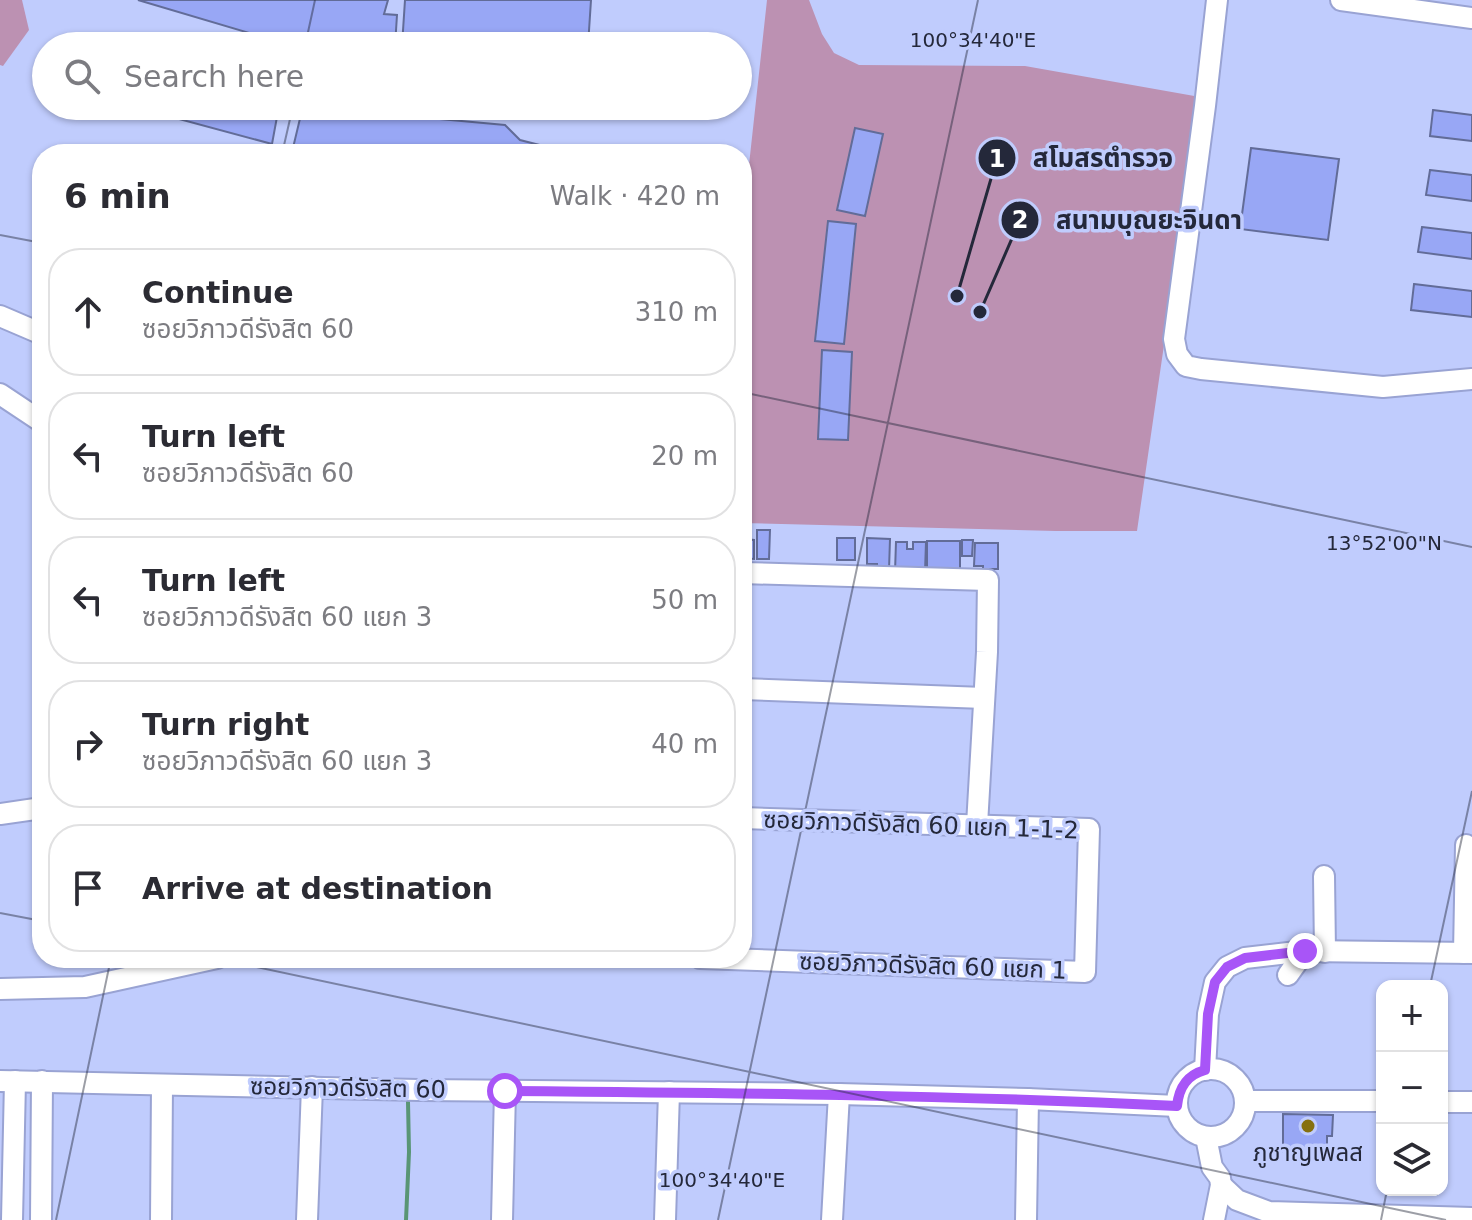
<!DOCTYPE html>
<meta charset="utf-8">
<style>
body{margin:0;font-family:"DejaVu Sans","Noto Sans Thai",sans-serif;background:#f2f2f3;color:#2b2b33}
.controls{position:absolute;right:24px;bottom:24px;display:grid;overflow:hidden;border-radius:16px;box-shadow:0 2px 6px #0004}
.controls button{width:72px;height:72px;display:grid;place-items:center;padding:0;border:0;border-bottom:2px solid #e1e1e2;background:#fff;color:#2b2b33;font:40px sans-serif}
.stop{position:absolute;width:24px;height:24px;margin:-18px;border:6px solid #a855f7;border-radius:50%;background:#fff}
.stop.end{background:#a855f7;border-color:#fff;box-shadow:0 2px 8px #0008}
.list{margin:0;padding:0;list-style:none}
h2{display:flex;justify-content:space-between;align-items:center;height:104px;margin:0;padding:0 32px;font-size:34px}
h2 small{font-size:26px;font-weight:400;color:#7c7c81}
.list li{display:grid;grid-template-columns:52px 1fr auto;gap:24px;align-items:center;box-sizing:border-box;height:128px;margin:0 16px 16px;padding:0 16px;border:2px solid #e1e1e2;border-radius:32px}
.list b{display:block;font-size:30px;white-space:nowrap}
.list p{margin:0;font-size:26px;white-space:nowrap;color:#7c7c81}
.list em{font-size:26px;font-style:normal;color:#7c7c81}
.icon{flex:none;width:44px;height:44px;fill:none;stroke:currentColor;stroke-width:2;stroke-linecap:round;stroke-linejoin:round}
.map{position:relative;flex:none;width:1472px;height:1220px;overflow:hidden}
.search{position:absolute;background:#fff;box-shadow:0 2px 6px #0004;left:32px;top:32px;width:720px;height:88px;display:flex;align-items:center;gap:20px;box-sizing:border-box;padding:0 28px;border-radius:44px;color:#7c7c81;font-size:30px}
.panel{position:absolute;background:#fff;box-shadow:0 2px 6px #0004;left:32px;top:144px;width:720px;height:824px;border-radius:32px}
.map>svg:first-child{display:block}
</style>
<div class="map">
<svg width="1472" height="1220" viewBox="0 0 1472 1220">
<rect width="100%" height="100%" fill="#c0ccfd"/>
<g fill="#bc91b2">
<path d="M0,0H22L29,30L3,66L0,65Z"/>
<path d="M767,0H809L822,34L834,53L859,65L1025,66L1200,97L1137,531H1056L742,523V229Z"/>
</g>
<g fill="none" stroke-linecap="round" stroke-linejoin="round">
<path stroke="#599575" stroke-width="4" d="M406,1220L409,1152L408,1102"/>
</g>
<g fill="#98a7f5" stroke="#626c98" stroke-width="2">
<path d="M138,0H388L384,14L397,15L395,46H293Z"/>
<path d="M405,0H591L588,46H402Z"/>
<path d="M131,106H279L272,144Z"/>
<path d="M303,106H386L407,116L505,125L520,140L575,154H299L292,152Z"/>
<path d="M1433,110L1472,115V141L1430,136Z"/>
<path d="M855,128L883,134L865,216L837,210Z"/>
<path d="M1251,148L1339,159L1328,240L1240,229Z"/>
<path d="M1430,170L1472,175V201L1426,195Z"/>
<path d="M828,221L856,224L844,344L815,341Z"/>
<path d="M1422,227L1472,233V259L1418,252Z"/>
<path d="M1414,284L1472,291V317L1411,310Z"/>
<path d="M822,350L852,352L848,440L818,439Z"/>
<path d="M757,530H770L769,559H757Z"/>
<rect x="837" y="538" width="18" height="22"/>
<path d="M867,538L890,539L889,570H877V564H867Z"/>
<path d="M743,539L754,540V559L743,558Z"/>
<path d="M962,540H973L972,556H962Z"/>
<rect x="927" y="541" width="33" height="31"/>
<path d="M896,542H907V549H913V542H926L925,572H895Z"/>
<path d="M975,543H998V569H983V566H974Z"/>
<path d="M1283,1114L1333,1115L1332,1136H1327V1153L1283,1152Z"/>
</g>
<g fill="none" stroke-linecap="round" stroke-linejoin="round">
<g stroke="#99a3d3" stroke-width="24">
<g id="minor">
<path d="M1217,0L1205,106L1174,339L1177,354L1186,366L1201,369L1383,387L1472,379"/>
<path d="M1341,0L1472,18"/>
<path d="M0,316L42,334"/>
<path d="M0,394L42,422"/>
<path d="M742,573L988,580L987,652L977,825"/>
<path d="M742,689L984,698"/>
<path d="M0,814L42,808"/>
<path d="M1324,876L1325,952"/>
<path d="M1464,953L1466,845"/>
<path d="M700,958L1085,972L1089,829L742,818"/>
<path d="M1288,975L1305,951"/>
<path d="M0,989L85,987L217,958"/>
<circle cx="1211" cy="1103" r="34"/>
<path d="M1205,1070L1208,1014L1215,982L1227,967L1245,958L1305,951L1472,953"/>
<path d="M0,1081L419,1090L839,1094L1028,1099L1177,1106"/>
<path d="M1245,1101H1382"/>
<path d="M1442,1102H1472"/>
<path d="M1206,1137L1212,1167L1220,1178L1221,1185L1214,1220"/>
<path d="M1221,1185L1237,1200L1269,1212L1472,1218"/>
<path d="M12,1220L15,1081"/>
<path d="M41,1220L42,1081"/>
<path d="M161,1220L162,1085"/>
<path d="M307,1220L312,1087"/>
<path d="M502,1220L505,1091"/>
<path d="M665,1220L669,1092"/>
<path d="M832,1220L839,1094"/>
<path d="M1026,1220L1028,1099"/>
</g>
</g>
<use href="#minor" stroke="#fff" stroke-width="20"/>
</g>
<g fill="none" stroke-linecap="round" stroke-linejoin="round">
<path stroke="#a855f7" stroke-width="10" d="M505,1091C729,1093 953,1095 1177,1106C1179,1087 1187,1075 1205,1070L1208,1014L1215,982L1227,967L1245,958L1305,951"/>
</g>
<path fill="none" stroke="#24283a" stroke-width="2" stroke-opacity="0.45" d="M305,46L315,0M282,154L293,106M0,235L42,243M742,392L1472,547M0,913L42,921M214,958L1446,1220M1430,986L1472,791M56,1220L111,958M718,1220L978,0M1381,1220L1387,1190"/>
<circle fill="#86700f" stroke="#c0ccfd" stroke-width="3" cx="1308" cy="1126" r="8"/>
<g text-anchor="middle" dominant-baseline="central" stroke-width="7" stroke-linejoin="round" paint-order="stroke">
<g font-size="24" fill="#24283a" stroke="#c0ccfd">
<text transform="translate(921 825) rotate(2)">ซอยวิภาวดีรังสิต 60 แยก 1-1-2</text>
<text transform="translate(933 966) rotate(2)">ซอยวิภาวดีรังสิต 60 แยก 1</text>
<text transform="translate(348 1088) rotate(1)">ซอยวิภาวดีรังสิต 60</text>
</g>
<g font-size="24" fill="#24283a" stroke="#c0ccfd">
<text x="1308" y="1153">ภูชาญเพลส</text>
</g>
</g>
<g font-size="20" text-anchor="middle" fill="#24283a" stroke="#c0ccfd" stroke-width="7" stroke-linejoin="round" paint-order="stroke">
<text x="973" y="47">100°34'40"E</text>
<text x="1384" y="550">13°52'00"N</text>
<text x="722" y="1187">100°34'40"E</text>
</g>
<path fill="none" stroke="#24283a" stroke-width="3" d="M957 296L997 158M980 312L1020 220"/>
<g fill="#24283a" stroke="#c0ccfd" stroke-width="3">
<circle cx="957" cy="296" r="8"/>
<circle cx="980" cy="312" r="8"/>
<circle cx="997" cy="158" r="20"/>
<circle cx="1020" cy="220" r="20"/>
</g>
<g font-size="24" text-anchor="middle" font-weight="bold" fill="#fff">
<text x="997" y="167">1</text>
<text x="1020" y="228">2</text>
</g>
<g font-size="26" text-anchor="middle" font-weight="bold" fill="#24283a" stroke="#c0ccfd" stroke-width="7" stroke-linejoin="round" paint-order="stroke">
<text x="1103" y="167">สโมสรตำรวจ</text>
<text x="1149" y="229">สนามบุณยะจินดา</text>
</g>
</svg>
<div class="controls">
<button>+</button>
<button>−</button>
<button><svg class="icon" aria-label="layers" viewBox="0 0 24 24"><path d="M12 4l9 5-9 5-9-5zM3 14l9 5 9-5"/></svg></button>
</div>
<div class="stop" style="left:505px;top:1091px"></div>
<div class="stop end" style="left:1305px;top:951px"></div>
<div class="search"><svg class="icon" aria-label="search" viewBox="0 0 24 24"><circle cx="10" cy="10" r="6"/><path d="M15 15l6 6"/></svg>Search here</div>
<section class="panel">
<h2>6 min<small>Walk · 420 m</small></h2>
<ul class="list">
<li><svg class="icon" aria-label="ahead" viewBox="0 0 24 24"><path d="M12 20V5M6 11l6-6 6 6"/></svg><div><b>Continue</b><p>ซอยวิภาวดีรังสิต 60</p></div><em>310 m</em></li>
<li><svg class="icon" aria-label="left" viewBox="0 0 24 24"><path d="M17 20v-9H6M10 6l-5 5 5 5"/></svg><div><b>Turn left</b><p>ซอยวิภาวดีรังสิต 60</p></div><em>20 m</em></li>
<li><svg class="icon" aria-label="left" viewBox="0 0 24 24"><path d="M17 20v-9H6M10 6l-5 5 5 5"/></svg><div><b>Turn left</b><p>ซอยวิภาวดีรังสิต 60 แยก 3</p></div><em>50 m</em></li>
<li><svg class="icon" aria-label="right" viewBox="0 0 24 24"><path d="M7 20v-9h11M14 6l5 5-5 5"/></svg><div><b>Turn right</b><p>ซอยวิภาวดีรังสิต 60 แยก 3</p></div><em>40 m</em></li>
<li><svg class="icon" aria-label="arrive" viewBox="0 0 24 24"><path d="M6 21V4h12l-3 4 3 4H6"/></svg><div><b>Arrive at destination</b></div></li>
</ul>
</section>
</div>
